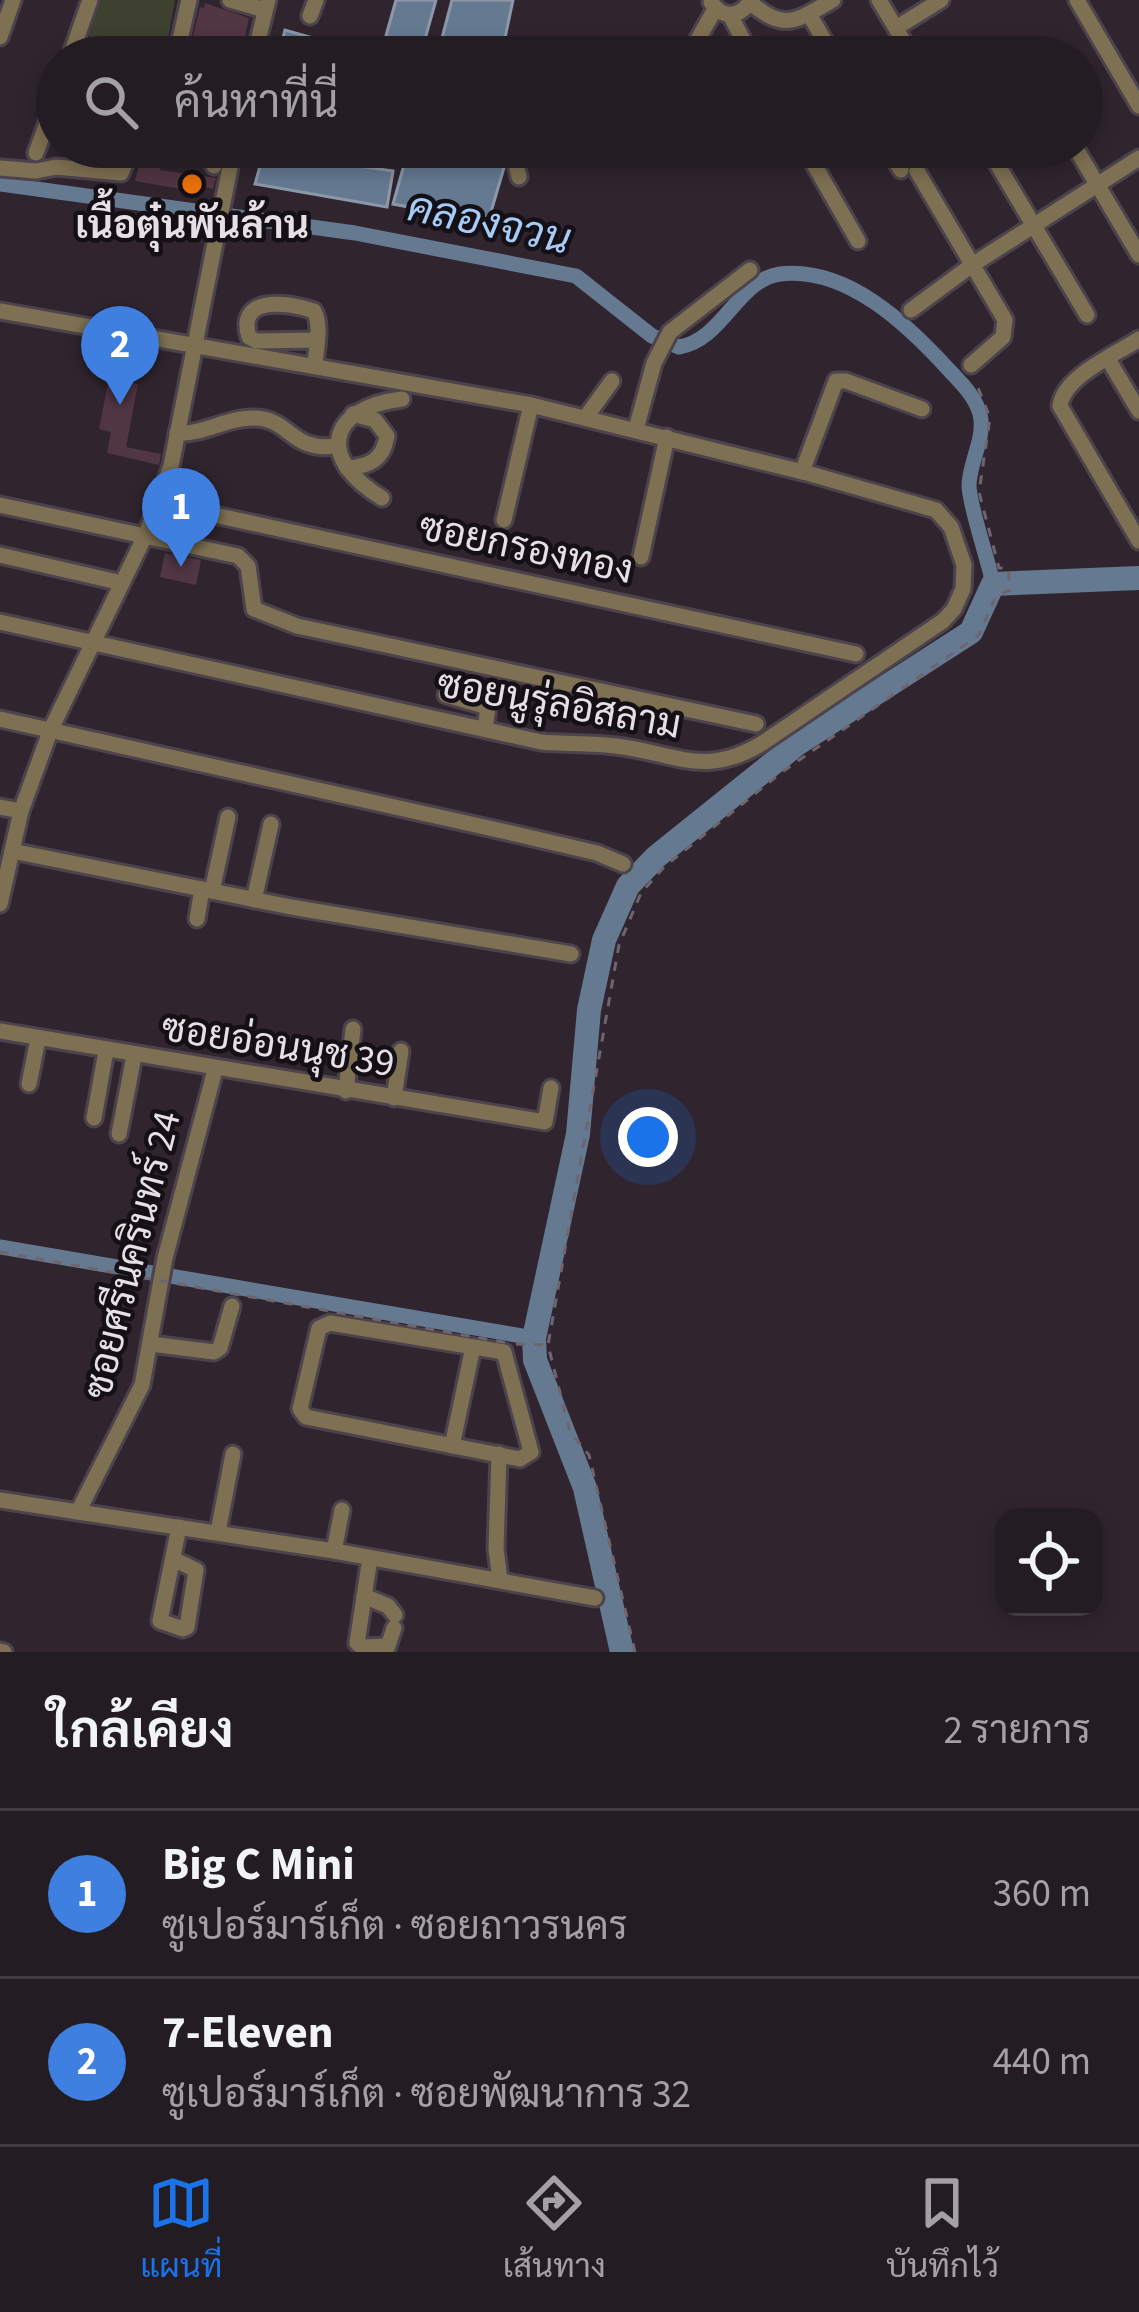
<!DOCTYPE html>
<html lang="th">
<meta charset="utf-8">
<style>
body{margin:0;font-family:"Source Sans 3",Sarabun,sans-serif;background:#2c252b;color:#f1f3f6}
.controls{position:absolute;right:36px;bottom:36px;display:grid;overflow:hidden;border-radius:24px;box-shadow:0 6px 18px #0003}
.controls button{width:108px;height:108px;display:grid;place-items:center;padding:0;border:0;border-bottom:3px solid #413a41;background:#241c23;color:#f1f3f6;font:60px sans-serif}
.you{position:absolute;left:648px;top:1137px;width:42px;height:42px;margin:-30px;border:9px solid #fff;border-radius:50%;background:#1a73e8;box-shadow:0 0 0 18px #1a73e833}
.badge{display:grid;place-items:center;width:78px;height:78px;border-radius:50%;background:#1a73e8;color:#fff;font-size:39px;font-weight:700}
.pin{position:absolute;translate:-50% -99px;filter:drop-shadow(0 3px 6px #0008)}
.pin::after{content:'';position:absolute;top:63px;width:42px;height:36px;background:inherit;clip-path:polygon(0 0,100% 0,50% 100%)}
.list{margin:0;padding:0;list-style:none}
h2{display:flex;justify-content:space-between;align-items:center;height:156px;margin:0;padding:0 48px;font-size:51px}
h2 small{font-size:39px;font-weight:400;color:#a3a1a6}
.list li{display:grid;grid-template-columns:78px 1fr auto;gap:36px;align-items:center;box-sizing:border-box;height:168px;padding:0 48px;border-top:3px solid #413a41}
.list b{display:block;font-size:45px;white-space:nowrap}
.list p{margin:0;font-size:39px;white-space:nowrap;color:#a3a1a6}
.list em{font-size:39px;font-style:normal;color:#a3a1a6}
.icon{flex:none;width:66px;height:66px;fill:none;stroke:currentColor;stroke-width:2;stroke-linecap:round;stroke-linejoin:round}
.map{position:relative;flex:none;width:1139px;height:1652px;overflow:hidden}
.search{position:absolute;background:#241c23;box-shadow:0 6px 18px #0003;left:36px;right:36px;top:36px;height:132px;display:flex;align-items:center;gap:30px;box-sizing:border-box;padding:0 42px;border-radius:66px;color:#a3a1a6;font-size:45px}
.sheet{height:492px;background:#241c23}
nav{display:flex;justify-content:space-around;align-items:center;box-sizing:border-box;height:168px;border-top:3px solid #413a41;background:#241c23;font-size:33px;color:#a3a1a6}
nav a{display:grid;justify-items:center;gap:6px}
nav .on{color:#1a73e8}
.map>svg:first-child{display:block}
</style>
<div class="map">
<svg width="1139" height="1652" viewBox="0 0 1139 1652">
<rect width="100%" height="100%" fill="#30252f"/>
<path fill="#3e412f" d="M101,0H175L165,55L92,41L89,35Z"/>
<g fill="#657a91" stroke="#8c98aa" stroke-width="3">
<path d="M396,0H436L420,57H278L285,30L338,45L382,50Z"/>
<path d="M452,0H513L501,57H437Z"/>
<path d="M409,147L503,156L506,161L488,222L393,204Z"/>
<path d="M264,152L393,171L387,207L255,184Z"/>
</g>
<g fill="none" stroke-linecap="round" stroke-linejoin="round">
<g stroke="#657a91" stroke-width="15">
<path d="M0,184L355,233L576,276L652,336L679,347C723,340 737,280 780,274C847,266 908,325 949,370C961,383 975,396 980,414C986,438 969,462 969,486C970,509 988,558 993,584"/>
<path d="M0,1247L534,1338"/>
</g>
<path stroke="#657a91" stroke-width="24" d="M622,1652L585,1488L535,1360L534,1338L578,1134L589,1010L604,940L628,886L656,857L797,744L971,632L993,584L1139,578"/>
</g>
<g fill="#513644">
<path d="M205,3L249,18L241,57H188L200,7L204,8Z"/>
<path d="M144,147H165L160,170L216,178L213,189L206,187L204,193L135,181Z"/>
<path d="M109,378L138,384L126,447L161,454L159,465L107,453L111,432L99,429Z"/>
<path d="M165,553L201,560L196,585L160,577Z"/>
</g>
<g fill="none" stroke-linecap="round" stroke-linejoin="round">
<g stroke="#4d434c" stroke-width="21">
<g id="minor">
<path d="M230,0L265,10"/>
<path d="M879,0L913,57"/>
<path d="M1077,0L1139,106"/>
<path d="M711,2C723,20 741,17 751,0"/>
<path d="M750,2C784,33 797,20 833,0"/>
<path d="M809,14L834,57"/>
<path d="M730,15L752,57"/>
<path d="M310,16L316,0"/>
<path d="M896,28L941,0"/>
<path d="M0,37L13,0"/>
<path d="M74,47L128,57"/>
<path d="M70,57L90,0"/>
<path d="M176,57L189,0"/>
<path d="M254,57L268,0"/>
<path d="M688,57L715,9"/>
<path d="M489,147L514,156L519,177"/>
<path d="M804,147L858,241"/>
<path d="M887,147L901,170"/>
<path d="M987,147L1087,315"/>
<path d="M1075,147L1139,255"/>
<path d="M36,153L57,95"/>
<path d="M214,166L218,147"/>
<path d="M0,168L36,171L56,167L121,173L132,147"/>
<path d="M917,171L1005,320L1003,337L971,365"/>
<path d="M911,310L972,265L1139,158"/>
<path d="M0,311L531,405L807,473L936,510L951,527L964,565L963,589L954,609L943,621L761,744C704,778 675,753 616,746C592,743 566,744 541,742L0,622"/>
<path d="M1139,339C1115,355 1064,376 1060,406L1139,541"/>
<path d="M1108,359L1139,411"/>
<path d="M315,365C316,348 322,326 314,311C289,302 236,295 249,337L256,341L317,340"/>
<path d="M586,417L612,381"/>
<path d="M636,429L654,363L670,332L750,270"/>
<path d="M177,433C204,435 227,417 255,418C291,419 290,452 336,446"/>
<path d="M347,468C370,466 383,460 387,436L375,420L353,414"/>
<path d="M802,472L836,381H846L922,409"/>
<path d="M382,498C317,459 326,408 402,399"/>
<path d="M0,505L238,556L248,566L254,609L297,626L756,724"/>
<path d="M155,510L182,508L856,654"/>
<path d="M504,520L531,405"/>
<path d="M0,555L122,583"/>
<path d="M641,557L667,437"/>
<path d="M446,695L488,707L485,729"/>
<path d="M0,719L507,832L597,853L623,864"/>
<path d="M0,807L21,811"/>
<path d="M12,851L291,907L571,954"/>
<path d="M212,891L228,817"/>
<path d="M254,900L271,824"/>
<path d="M0,904L21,811L51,729L146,534L171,466L234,147"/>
<path d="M197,919L202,889"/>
<path d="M0,1031L545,1122L551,1088"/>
<path d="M29,1084L38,1039"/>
<path d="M346,1091L353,1029"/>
<path d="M394,1098L401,1051"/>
<path d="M94,1118L106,1051"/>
<path d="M119,1134L134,1056"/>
<path d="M330,1323L504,1352L531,1452L520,1459L306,1417L300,1409L319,1328Z"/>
<path d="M151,1344L214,1352L220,1348L232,1306"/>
<path d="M452,1446L473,1347"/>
<path d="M499,1454L496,1549L500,1580"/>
<path d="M0,1500L78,1512L142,1385L165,1258L215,1070"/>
<path d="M78,1512L334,1551L595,1598"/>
<path d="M218,1532L233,1454"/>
<path d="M334,1551L342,1510"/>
<path d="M370,1558L357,1643L362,1647L388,1646L394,1628"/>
<path d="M173,1559L196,1570L187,1627L183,1629L160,1621L179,1527"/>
<path d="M364,1596L388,1606L395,1615"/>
<path d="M0,1651L4,1652"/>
</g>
</g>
<g stroke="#6e656e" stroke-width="3" stroke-dasharray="9 9" stroke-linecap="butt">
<path d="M516,1344L548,1345"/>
<path d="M635,1652L589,1455L570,1432L548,1345L619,945L641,893L664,867L782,772L979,635L996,596L1010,590L1008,568H999L979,492L990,418L977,385"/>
</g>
<use href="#minor" stroke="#7e7052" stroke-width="15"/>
<path stroke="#6e656e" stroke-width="3" stroke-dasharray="9 9" stroke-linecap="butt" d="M0,1252L514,1344"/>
</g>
<circle fill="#e8710a" stroke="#151015" stroke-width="4.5" cx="192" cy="184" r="12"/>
<g text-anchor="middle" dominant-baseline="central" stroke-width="9" stroke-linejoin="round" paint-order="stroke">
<g font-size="39" font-weight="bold" fill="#e6dfe6" stroke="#151015">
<text x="192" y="226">เนื้อตุ๋นพันล้าน</text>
</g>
<g font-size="39" fill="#e6dfe6" stroke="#151015">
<text transform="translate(526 549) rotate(12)">ซอยกรองทอง</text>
<text transform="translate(559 705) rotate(10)">ซอยนูรุ่ลอิสลาม</text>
<text transform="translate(278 1046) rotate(9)">ซอยอ่อนนุช 39</text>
<text transform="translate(133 1255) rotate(-76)">ซอยศรีนครินทร์ 24</text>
</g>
<g font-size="42" font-style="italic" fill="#a5cbf7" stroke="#151015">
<text transform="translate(489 224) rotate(12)">คลองจวน</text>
</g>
</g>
</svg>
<div class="controls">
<button><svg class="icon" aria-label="locate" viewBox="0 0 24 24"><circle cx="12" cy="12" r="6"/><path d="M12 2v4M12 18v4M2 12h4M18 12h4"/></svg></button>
</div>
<div class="you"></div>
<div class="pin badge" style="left:181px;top:567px;background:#3f7fe0">1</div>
<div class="pin badge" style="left:120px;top:405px;background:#3f7fe0">2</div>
<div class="search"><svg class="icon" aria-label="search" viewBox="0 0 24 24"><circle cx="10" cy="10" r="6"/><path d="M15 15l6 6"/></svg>ค้นหาที่นี่</div>
</div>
<section class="sheet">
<h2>ใกล้เคียง<small>2 รายการ</small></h2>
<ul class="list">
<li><span class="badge" style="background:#3f7fe0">1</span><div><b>Big C Mini</b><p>ซูเปอร์มาร์เก็ต · ซอยถาวรนคร</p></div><em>360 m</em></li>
<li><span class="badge" style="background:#3f7fe0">2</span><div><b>7-Eleven</b><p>ซูเปอร์มาร์เก็ต · ซอยพัฒนาการ 32</p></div><em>440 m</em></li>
</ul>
</section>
<nav>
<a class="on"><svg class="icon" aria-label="map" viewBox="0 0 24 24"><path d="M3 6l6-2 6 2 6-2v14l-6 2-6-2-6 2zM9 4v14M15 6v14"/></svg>แผนที่</a>
<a><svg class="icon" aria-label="directions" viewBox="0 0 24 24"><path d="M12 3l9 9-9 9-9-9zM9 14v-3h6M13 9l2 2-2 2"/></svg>เส้นทาง</a>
<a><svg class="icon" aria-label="saved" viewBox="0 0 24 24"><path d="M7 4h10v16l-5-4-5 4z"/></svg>บันทึกไว้</a>
</nav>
